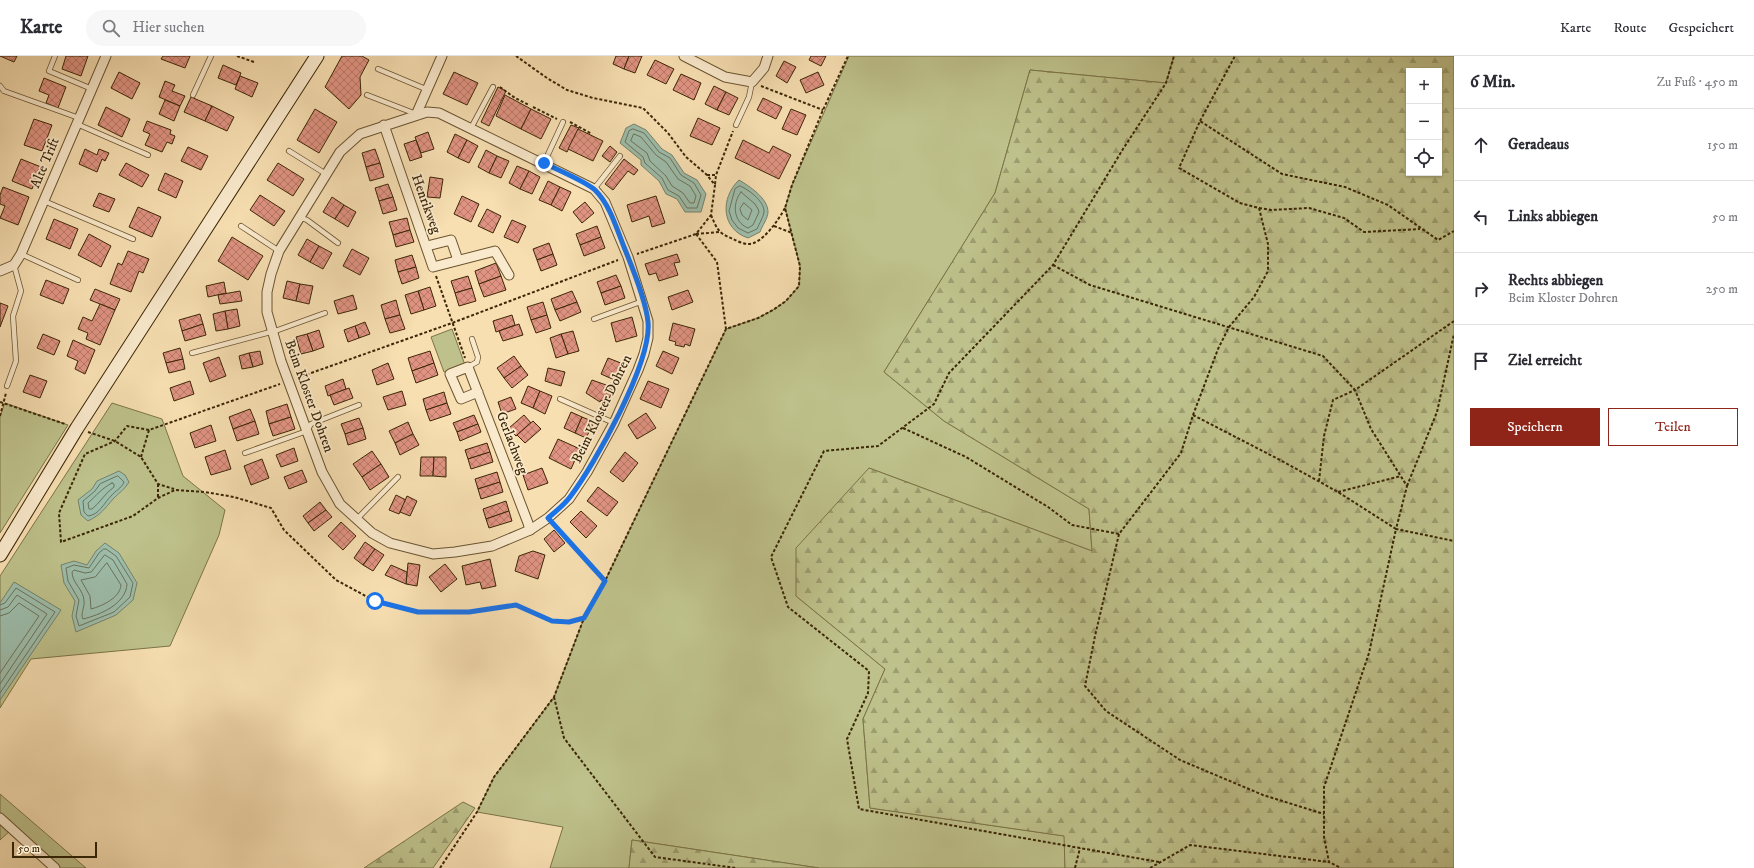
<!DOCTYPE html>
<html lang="de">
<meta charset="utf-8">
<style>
body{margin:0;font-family:"IM FELL DW Pica",serif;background:#f7f7f7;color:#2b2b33}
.controls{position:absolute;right:12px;top:12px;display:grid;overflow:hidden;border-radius:0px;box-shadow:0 1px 3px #0004}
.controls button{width:36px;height:36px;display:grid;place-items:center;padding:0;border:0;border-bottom:1px solid #e1e1e2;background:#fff;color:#2b2b33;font:20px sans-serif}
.scale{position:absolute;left:12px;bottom:10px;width:85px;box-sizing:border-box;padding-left:4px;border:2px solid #3b2605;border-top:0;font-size:11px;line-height:14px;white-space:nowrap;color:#3b2605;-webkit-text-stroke:3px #faeacd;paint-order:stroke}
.stop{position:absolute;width:12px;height:12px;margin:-9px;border:3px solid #1a73e8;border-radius:50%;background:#fff}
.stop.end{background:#1a73e8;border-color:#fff;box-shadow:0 1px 4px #0008}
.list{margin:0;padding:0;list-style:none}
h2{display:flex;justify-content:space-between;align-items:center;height:52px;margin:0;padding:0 16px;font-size:17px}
h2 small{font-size:13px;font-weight:400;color:#7c7c81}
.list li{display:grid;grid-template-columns:26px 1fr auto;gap:12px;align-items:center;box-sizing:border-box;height:72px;padding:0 16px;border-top:1px solid #e1e1e2}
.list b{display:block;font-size:15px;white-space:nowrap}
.list p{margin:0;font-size:13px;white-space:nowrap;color:#7c7c81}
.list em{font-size:13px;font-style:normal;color:#7c7c81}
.actions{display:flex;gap:8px;padding:12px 16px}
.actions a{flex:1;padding:9px 0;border:1px solid #8f2418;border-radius:0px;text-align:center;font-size:14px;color:#8f2418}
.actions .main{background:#8f2418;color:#fff}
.icon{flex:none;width:22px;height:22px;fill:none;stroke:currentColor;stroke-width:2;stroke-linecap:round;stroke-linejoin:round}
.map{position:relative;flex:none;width:1454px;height:812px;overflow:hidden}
header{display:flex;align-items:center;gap:24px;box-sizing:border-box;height:56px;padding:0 20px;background:#fff;border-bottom:1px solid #e1e1e2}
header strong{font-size:19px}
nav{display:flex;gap:22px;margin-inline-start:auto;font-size:14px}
.search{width:280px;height:36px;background:#f7f7f7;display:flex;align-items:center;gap:10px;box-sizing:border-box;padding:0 14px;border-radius:22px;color:#7c7c81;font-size:15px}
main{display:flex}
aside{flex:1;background:#fff}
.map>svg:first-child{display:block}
</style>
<header>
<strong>Karte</strong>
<div class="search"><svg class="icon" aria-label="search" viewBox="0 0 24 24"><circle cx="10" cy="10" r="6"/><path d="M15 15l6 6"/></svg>Hier suchen</div>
<nav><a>Karte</a><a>Route</a><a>Gespeichert</a></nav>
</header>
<main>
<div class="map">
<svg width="1454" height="812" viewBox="0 0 1454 812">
<defs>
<pattern id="forest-firs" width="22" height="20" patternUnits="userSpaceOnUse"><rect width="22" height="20" fill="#bec18b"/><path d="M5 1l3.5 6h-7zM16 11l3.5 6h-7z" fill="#9c9d70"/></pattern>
<pattern id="building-cross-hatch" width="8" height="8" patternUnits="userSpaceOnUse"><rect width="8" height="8" fill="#e09382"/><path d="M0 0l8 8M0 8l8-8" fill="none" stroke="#b77868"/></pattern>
</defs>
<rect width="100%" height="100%" fill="#f7dfb2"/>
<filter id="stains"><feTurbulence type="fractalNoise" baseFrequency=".005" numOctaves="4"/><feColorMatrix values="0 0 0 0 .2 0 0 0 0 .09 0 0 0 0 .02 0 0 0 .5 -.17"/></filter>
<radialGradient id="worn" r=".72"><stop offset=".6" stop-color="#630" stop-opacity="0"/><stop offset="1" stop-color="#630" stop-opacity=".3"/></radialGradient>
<g fill="#bec18b" stroke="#7c7448">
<path d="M849,0H1174L1166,27L1030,14L995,137L884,316L944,365L1089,453L1092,495L869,412L796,540L885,613L863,663L870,752L1065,780V812H819L632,784L629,812H550L563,771L477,756L494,721L554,641L584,562L605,525L726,273L758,262L773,254L786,245L799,230L800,210L785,152L792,129Z"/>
<path d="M452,273L465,309L444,316L431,281Z"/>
<path d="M5,347L68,369L0,477V360Z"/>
<path d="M112,347L162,363L183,420L225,454L219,479L170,590L31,603L0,652V520Z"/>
<path d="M0,738L86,812H55L12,773L0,784Z"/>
</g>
<g fill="url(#forest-firs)" stroke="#7c7448" fill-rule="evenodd">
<path d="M1174,0H1454V812H1065L1064,780L870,752L863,663L885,613L796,540V492L869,412L1092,495L1089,453L944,365L884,316L995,137L1030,14L1166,27ZM1409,15H1439V117H1409Z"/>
<path d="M463,746L475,752L433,812H364Z"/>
<path d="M632,784L819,812H629Z"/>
</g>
<g fill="#9dbdab" stroke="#768169">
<path d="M634,68L646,74L662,93L672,99L684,117L697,124L706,138L701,156H685L677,143L666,138L659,125L641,109V104L620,87L626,72Z"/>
<path d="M739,124C749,130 768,142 768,156C768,162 762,170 760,176L748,182C721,173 720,142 739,124Z"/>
<path d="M119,415L125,419L129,426C124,434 120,436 114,442C104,453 102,458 88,465L81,459L78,444L92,433L97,425Z"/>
<path d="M105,487L119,497L137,527L133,544L116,559L76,576L72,560L75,545L64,527L61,509L74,505L87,509L96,495Z"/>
<path d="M14,526L61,554L0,644V547Z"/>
</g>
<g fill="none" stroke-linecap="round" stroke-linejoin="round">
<g stroke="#6c7258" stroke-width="1">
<path d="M633,73L644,77L659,96L670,102L681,119L694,127L701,139L697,152H687L679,140L668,134L662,122L645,107L643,101L625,86L629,75Z"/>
<path d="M634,78L641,81L656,99L666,106L678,123L690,130L696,140L694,147H690L683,137L672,130L666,120L650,105L647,97L631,85Z"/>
<path d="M740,130C748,133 764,145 764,155C764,160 759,168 757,173L748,177L738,172L732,164L729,155L735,133Z"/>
<path d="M741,136L755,148L758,153L759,156L753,169L748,172C733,166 732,147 741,136Z"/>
<path d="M744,147L752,154L748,164L742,159L740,153Z"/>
<path d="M118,420L124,426C121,433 116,434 111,440C104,447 99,459 88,460L84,456L83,445L95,435L100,428Z"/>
<path d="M112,427L114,428V431C105,437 100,447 92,453H89L88,447C96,440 102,432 112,427Z"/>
<path d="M104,493H106L116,500L133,527L130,541L114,556L79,570L76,560L79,544L68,525L66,512L74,509L89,512L99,497Z"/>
<path d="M105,499L113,504L127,528C126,548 100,559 83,563C80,558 85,551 84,545C84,534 72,527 72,516L74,514L85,517L91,516Z"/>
<path d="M107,507L121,529C120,542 102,550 91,553L90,540L81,524L95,521Z"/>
<path d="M0,549L5,547L16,532L55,556L0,637"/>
<path d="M0,554L8,551L17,539L47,558L0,628"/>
<path d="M0,560L9,557L19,547L39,560L0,617"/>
</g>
</g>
<g fill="url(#building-cross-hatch)" stroke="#3b2605">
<path d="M0,0H17L14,6Z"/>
<path d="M66,0H88L81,20L62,13Z"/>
<path d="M163,0H190L185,12L161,3Z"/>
<path d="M342,0H362L369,4L360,21L361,39L349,53L325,31Z"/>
<path d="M616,0H629L624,13L613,8Z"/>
<path d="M629,0H642L635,17L624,13Z"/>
<path d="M811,0H826L821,10L809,4Z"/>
<path d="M655,4L674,13L666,28L647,19Z"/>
<path d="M784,5L796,11L787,27L776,20Z"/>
<path d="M223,9L241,17L236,29L218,22Z"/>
<path d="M119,16L140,27L132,43L111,32Z"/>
<path d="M454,16L478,27L467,49L443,38Z"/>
<path d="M818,16L824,29L806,37L800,24Z"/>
<path d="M681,18L701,27L694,44L673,34Z"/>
<path d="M240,20L258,27L252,41L235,33Z"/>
<path d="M44,22L66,31L58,52L46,47L49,39L39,35Z"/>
<path d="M165,25L175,29L172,35L185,40L180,50L159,41Z"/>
<path d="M714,30L726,36L717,54L705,48Z"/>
<path d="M498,31L506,35L489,70L481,66Z"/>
<path d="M726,36L738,42L729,59L717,54Z"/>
<path d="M505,39L531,53L521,73L496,60Z"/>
<path d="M191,41L212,50L205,65L184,56Z"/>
<path d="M763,42L782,51L776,63L757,54Z"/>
<path d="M165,44L180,50L174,65L159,58Z"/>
<path d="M212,50L234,61L227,75L205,65Z"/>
<path d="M106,51L130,63L122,81L98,69Z"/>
<path d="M315,53L337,66L319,97L297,84Z"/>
<path d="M531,53L551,63L541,83L521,73Z"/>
<path d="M791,53L806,59L797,79L782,73Z"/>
<path d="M698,62L720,72L712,89L690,80Z"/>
<path d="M34,63L52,69L42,95L24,89Z"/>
<path d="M147,65L171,74L170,78L175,80L172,88L167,86L162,96L145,89L150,78L143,75Z"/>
<path d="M571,69L579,72L567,96L559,92Z"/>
<path d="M578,73L603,85L593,105L568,93Z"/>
<path d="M428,76L434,93L421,97L415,81Z"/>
<path d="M455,78L467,84L458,102L447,96Z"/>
<path d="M416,84L422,101L410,105L404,88Z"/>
<path d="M467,84L478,90L469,107L458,102Z"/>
<path d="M743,84L769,97L773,90L791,99L779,123L735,102Z"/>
<path d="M610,90L617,96L610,106L602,100Z"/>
<path d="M188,91L208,100L201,114L181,105Z"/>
<path d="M85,93L97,99L99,93L109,97L105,105L102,103L97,116L79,108Z"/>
<path d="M375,93L380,107L366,111L362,97Z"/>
<path d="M486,94L497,100L489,117L478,111Z"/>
<path d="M497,100L509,105L501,122L489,117Z"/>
<path d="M21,103L41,111L32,133L12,125Z"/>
<path d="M624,103L638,114L634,119L628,115L613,134L605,128Z"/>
<path d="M126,107L149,119L142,131L119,119Z"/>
<path d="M278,107L304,123L293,140L267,124Z"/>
<path d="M380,107L384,121L370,125L366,111Z"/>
<path d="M517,110L529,115L520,133L509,127Z"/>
<path d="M529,115L540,121L532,138L520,133Z"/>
<path d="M165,117L183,125L176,142L158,134Z"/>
<path d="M430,121L443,123L440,142L427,141Z"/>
<path d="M548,125L560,131L551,149L539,144Z"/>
<path d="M388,128L393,141L379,145L375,132Z"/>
<path d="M3,131L29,141L18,169L0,162L5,150L0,148V139Z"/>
<path d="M560,131L571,136L562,155L551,149Z"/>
<path d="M99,137L115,143L109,156L93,150Z"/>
<path d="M260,139L285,155L274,170L250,154Z"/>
<path d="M462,140L479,148L471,166L454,158Z"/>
<path d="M656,140L665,167L652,171L649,160L632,166L627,149Z"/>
<path d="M332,141L344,149L335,163L323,156Z"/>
<path d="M393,141L397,154L383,158L379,145Z"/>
<path d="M585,146L594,157L582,167L573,156Z"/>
<path d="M344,149L356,156L348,171L335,163Z"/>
<path d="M138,151L161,161L152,181L129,171Z"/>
<path d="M487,153L501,160L493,177L478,170Z"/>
<path d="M407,162L410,174L393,179L389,166Z"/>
<path d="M54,163L78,173L70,193L46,183Z"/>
<path d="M512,164L526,170L518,187L504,181Z"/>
<path d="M597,170L601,181L580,189L576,178Z"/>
<path d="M410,174L414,186L396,191L393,179Z"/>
<path d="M89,178L111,190L101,211L78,199Z"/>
<path d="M232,181L263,200L248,224L218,205Z"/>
<path d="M601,181L605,192L584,200L580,189Z"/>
<path d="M307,183L319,190L310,206L298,199Z"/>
<path d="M549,187L553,198L537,204L533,193Z"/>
<path d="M319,190L332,197L323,213L310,206Z"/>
<path d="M352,193L369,202L360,219L343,210Z"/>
<path d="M128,195L149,203L143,217L139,215L131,236L110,228L118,207L122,209Z"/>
<path d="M553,198L557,209L541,215L537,204Z"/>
<path d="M677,198L680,206L674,207L678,219L659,225L656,217L649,219L645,208Z"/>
<path d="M412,199L416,211L398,216L395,204Z"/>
<path d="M496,207L501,220L479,228L475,215Z"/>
<path d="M416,211L419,222L402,228L398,216Z"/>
<path d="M616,219L621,230L601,237L597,226Z"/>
<path d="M468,220L472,232L455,237L451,225Z"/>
<path d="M501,220L506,234L484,241L479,228Z"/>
<path d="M46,224L69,233L63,248L40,239Z"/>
<path d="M287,225L300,228L296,245L283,242Z"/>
<path d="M224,226L226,237L208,241L206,230Z"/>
<path d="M300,228L313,230L309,248L296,245Z"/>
<path d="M621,230L625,242L605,249L601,237Z"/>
<path d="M430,231L436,250L424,254L418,235Z"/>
<path d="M472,232L476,245L459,250L455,237Z"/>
<path d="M95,233L120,243L115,254L90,244Z"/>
<path d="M688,234L693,246L672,254L668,241Z"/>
<path d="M240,235L242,245L220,248L218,239Z"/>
<path d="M418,235L424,254L411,258L405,239Z"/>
<path d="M572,235L577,246L555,254L551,243Z"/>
<path d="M353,239L357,253L338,258L334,245Z"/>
<path d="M396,244L400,259L385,263L381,249Z"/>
<path d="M543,246L547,259L531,264L527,251Z"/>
<path d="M577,246L581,256L560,265L555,254Z"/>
<path d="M0,247L8,250L0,271Z"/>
<path d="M100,248L115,254L100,289L86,283L88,277L78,273L83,261L92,265Z"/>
<path d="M237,253L240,270L228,273L225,255Z"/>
<path d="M225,255L228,273L216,275L213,258Z"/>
<path d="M200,258L203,268L182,275L179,264Z"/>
<path d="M400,259L405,273L390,277L385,263Z"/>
<path d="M512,259L515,269L496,276L493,265Z"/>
<path d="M547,259L551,272L536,277L531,264Z"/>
<path d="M632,261L637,280L616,286L611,267Z"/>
<path d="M365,266L370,278L359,282L355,270Z"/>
<path d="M673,267L695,273L690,290L685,288L684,291L675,289L676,286L669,284Z"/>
<path d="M203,268L206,279L185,285L182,275Z"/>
<path d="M519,268L523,279L503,285L499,275Z"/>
<path d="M355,270L359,282L348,286L344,274Z"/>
<path d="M319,274L324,291L313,295L307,278Z"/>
<path d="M573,275L579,295L568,298L561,278Z"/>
<path d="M43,278L60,285L54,299L37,292Z"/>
<path d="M307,278L313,295L301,298L296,281Z"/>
<path d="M561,278L568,298L556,302L550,282Z"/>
<path d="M73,284L95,294L85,318L75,313L78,305L67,300Z"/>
<path d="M180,292L183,303L166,307L163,297Z"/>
<path d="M260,295L263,308L253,311L249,297Z"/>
<path d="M430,295L434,307L412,315L408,302Z"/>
<path d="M663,295L679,302L672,318L656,310Z"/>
<path d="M249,297L253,311L242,313L239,300Z"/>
<path d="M514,300L521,310L504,322L497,312Z"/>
<path d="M219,301L226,320L210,326L203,307Z"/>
<path d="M608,302L626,309L619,326L601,318Z"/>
<path d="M183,303L185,313L169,317L166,307Z"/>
<path d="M388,307L394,323L377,329L372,314Z"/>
<path d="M434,307L438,319L416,327L412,315Z"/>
<path d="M521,310L528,319L512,332L504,322Z"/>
<path d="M548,312L565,316L561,330L545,325Z"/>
<path d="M30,319L47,325L40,342L23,336Z"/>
<path d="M343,323L346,333L328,340L325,330Z"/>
<path d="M592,324L609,330L608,332L613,334L607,347L601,344L600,346L586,337Z"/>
<path d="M190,325L194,338L174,345L170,332Z"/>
<path d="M648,325L669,333L661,352L640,343Z"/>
<path d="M528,330L540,335L533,352L521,347Z"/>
<path d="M349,332L353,342L334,349L330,339Z"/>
<path d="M402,335L406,349L388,354L383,341Z"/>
<path d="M540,335L552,340L545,358L533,352Z"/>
<path d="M444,336L447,347L426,354L423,343Z"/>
<path d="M511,341L516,353L502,358L498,346Z"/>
<path d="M447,347L451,358L430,365L426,354Z"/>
<path d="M287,348L291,361L269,368L266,355Z"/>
<path d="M250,353L255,365L233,373L229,361Z"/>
<path d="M571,356L582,361L575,377L564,372Z"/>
<path d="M646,357L656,372L637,383L628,369Z"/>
<path d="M474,359L478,368L457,376L453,367Z"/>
<path d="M524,359L531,367L516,380L509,372Z"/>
<path d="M291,361L295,373L273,380L269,368Z"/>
<path d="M582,361L594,366L586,382L575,377Z"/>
<path d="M359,362L363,372L345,378L341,368Z"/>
<path d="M255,365L259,378L237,385L233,373Z"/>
<path d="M533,365L541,373L525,387L517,379Z"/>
<path d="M408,366L413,378L395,387L389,375Z"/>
<path d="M478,368L481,376L460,385L457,376Z"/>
<path d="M211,369L216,385L195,392L190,377Z"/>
<path d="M363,372L366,383L348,389L345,378Z"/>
<path d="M413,378L419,389L400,399L395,387Z"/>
<path d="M558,383L580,393L571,413L549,402Z"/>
<path d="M487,387L490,396L468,403L465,394Z"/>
<path d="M294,392L298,405L281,411L276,399Z"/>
<path d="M225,394L231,413L211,419L205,401Z"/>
<path d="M372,395L381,408L362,421L353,408Z"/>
<path d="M490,396L493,406L471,413L468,403Z"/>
<path d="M625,396L638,407L623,426L610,416Z"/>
<path d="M421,401H434L433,420H420Z"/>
<path d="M434,401H446V421L433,420Z"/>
<path d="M262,403L269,422L251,429L244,410Z"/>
<path d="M381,408L389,421L370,434L362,421Z"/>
<path d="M542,412L548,427L528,434L523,419Z"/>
<path d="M302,414L307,426L289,433L284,421Z"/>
<path d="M497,416L500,426L478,433L475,423Z"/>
<path d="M500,426L503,436L481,443L478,433Z"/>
<path d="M598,431L618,446L607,460L587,445Z"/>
<path d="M396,439L406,444L399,458L389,454Z"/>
<path d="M407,440L417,445L410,460L400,456Z"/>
<path d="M506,445L509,455L486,463L483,453Z"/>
<path d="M320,446L326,454L308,467L303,460Z"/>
<path d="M326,454L332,461L314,475L308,467Z"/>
<path d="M509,455L512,465L489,472L486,463Z"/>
<path d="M581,455L597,470L586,482L570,466Z"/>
<path d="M341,466L356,480L343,494L328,480Z"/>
<path d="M554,474L565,487L554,496L544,483Z"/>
<path d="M365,486L375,493L363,509L354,502Z"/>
<path d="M375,493L384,499L373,515L363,509Z"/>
<path d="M533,495L545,499L538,523L515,515L519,500Z"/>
<path d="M490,503L496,530L482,533L480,526L466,529L462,510Z"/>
<path d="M408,507L420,509L417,530L406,528Z"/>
<path d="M445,508L457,523L441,536L429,521Z"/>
<path d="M391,509L407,516L406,528L385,519Z"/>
</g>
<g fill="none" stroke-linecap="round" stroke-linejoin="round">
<g stroke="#6a5430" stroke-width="6">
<g id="lane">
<path d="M55,0L49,15L92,33"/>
<path d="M378,13L428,34"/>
<path d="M0,30L4,35L79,62"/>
<path d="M193,39L211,0"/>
<path d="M367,39L416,58"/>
<path d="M77,68L148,99"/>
<path d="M736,69L749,41L752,26"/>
<path d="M471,72L493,31"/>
<path d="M289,95L326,118"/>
<path d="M544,107L563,66"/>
<path d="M594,133L620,100"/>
<path d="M44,145L133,183"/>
<path d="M299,161L307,164L338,187"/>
<path d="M241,170L279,195"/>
<path d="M21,198L78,224"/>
<path d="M594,263L643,245"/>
<path d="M192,297L278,274L325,257"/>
<path d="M468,311L477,306L478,301L472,283"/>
<path d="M7,330L16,305L13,260L21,235L14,209"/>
<path d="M560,343L614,367"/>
<path d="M245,397L307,375L311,368L359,349"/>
<path d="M356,464L398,421"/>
</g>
</g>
<g stroke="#6a5430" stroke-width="11">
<g id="street">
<path d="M684,0L725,21L752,26L764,12L768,0"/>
<path d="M427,56L439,57L594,133L605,146L628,201L648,265V282L644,298L638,314L614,367L587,416L569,443L548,462L530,474L492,490L455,496L433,498L390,487L372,477L340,448L322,416L281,305L267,256V236L271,218L279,195L340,96L360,78Z"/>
<path d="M416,59L442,0"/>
<path d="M384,69L433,211L495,195L509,219"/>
<path d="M427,190L451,184L458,204"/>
<path d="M0,215L14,209L21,198L106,0"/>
<path d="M478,336L461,343L450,318L468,311L528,467L530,474"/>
<path d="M0,762L55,812"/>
</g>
</g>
<g stroke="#3b2605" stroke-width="15">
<path id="secondary" d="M0,499L77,372L317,0"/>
</g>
<g stroke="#3b2605" stroke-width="2" stroke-dasharray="3 2" stroke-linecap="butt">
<path d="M237,0L254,6"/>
<path d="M516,0L547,22L567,34L593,42L643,52L668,77L686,101L707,119L715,129L711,159L696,178L637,198"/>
<path d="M761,30L823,54"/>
<path d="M500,31L515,42L529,49"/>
<path d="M533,51L557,63"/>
<path d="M1200,65L1235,0"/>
<path d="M570,66L592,78"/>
<path d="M707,119H716"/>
<path d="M715,128L716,119L733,75"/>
<path d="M1259,152L1271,154L1309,152L1344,162L1364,176L1420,173"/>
<path d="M711,159C717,173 718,177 733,183C737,185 743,188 748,188C762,189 779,163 785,152"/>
<path d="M774,170L792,177"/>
<path d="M696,178L717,206L726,273"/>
<path d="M696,178L719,176"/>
<path d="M1053,209L1090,229L1323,300L1355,334L1454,265"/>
<path d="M436,220L465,302"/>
<path d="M297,322L452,267L618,204"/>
<path d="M0,346L65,368"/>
<path d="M1193,359L1282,405L1338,436L1396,473L1369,597L1324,731V781L1329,806L1341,812"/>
<path d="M0,360L6,337"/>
<path d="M903,372L966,401L1048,451L1072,469L1119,478L1181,397L1193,359L1218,293L1229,271L1254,241L1268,215V188L1259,152L1240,147L1179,112L1200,65L1282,118L1345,131L1388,149L1438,184L1454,175"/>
<path d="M149,374L127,370L115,385L85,398L59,457L61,486L133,460L158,442L175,434L205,436L234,441L271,452L284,474L336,524L375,545L418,556H469L516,549L552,565L569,566L584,562"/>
<path d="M88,376L115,385L141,401L158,428L174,433"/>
<path d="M141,401L149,374L280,328"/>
<path d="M1319,425L1324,380L1333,344L1355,334L1371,373L1407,430L1396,473L1454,485"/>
<path d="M158,428V442"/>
<path d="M1407,430L1437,356L1454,278"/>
<path d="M1338,436L1401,420"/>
<path d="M554,469L605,525"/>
<path d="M1119,478L1095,580L1085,630L1106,655L1180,704L1263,739L1324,758"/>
<path d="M554,641L564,682L655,801L736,812"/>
<path d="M1159,806L859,753L847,683L868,637L869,615L788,551L771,501L824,395L878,390L934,348L949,317L1053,209L1123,93L1166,27L1174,0"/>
<path d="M440,812L477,756L494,721L554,641L584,562L605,525L726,273L758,262L773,254L786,245L799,230L800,210L785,152L792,129L823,54L848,0"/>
<path d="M1075,812L1080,792"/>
<path d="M1150,812L1190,789L1329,806"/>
</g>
<use href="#lane" stroke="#faeacd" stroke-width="4.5"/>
<use href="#street" stroke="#faeacd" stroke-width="9"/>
<use href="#secondary" stroke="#faeacd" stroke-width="13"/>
</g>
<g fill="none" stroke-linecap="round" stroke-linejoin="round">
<path stroke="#1a73e8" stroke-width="5" d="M375,545L418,556H469L516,549L552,565L569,566L584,562L605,525L548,462C555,456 564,449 570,441C595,408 652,306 648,266C646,244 632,211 624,191C616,171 610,149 595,134C587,126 556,113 544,107"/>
</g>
<g text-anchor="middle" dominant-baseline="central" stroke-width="3.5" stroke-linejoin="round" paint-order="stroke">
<g font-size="14" fill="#3b2605" stroke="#faeacd">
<text transform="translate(45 107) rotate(-67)">Alte Trift</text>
<text transform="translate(426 148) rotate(70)">Henrikweg</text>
<text transform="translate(309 340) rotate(70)">Beim Kloster Dohren</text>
<text transform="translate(602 353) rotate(-64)">Beim Kloster Dohren</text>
<text transform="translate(512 387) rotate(69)">Gerlachweg</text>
</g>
</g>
<rect width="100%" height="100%" filter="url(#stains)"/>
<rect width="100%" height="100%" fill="url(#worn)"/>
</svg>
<div class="controls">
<button>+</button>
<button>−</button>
<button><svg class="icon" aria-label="locate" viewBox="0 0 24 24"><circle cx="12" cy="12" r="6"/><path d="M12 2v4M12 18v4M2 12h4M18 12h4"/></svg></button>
</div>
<div class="scale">50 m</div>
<div class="stop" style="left:375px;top:545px"></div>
<div class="stop end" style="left:544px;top:107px"></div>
</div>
<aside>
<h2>6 Min.<small>Zu Fuß · 450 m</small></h2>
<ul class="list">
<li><svg class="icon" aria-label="ahead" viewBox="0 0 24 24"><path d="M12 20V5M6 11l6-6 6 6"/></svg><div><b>Geradeaus</b></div><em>150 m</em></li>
<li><svg class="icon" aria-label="left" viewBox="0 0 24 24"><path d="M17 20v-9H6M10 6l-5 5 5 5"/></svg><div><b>Links abbiegen</b></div><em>50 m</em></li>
<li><svg class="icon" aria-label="right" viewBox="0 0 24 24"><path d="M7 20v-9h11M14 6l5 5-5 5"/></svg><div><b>Rechts abbiegen</b><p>Beim Kloster Dohren</p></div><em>250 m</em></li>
<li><svg class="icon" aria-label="arrive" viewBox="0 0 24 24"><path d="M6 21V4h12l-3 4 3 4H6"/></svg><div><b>Ziel erreicht</b></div></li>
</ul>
<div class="actions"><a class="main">Speichern</a><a>Teilen</a></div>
</aside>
</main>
